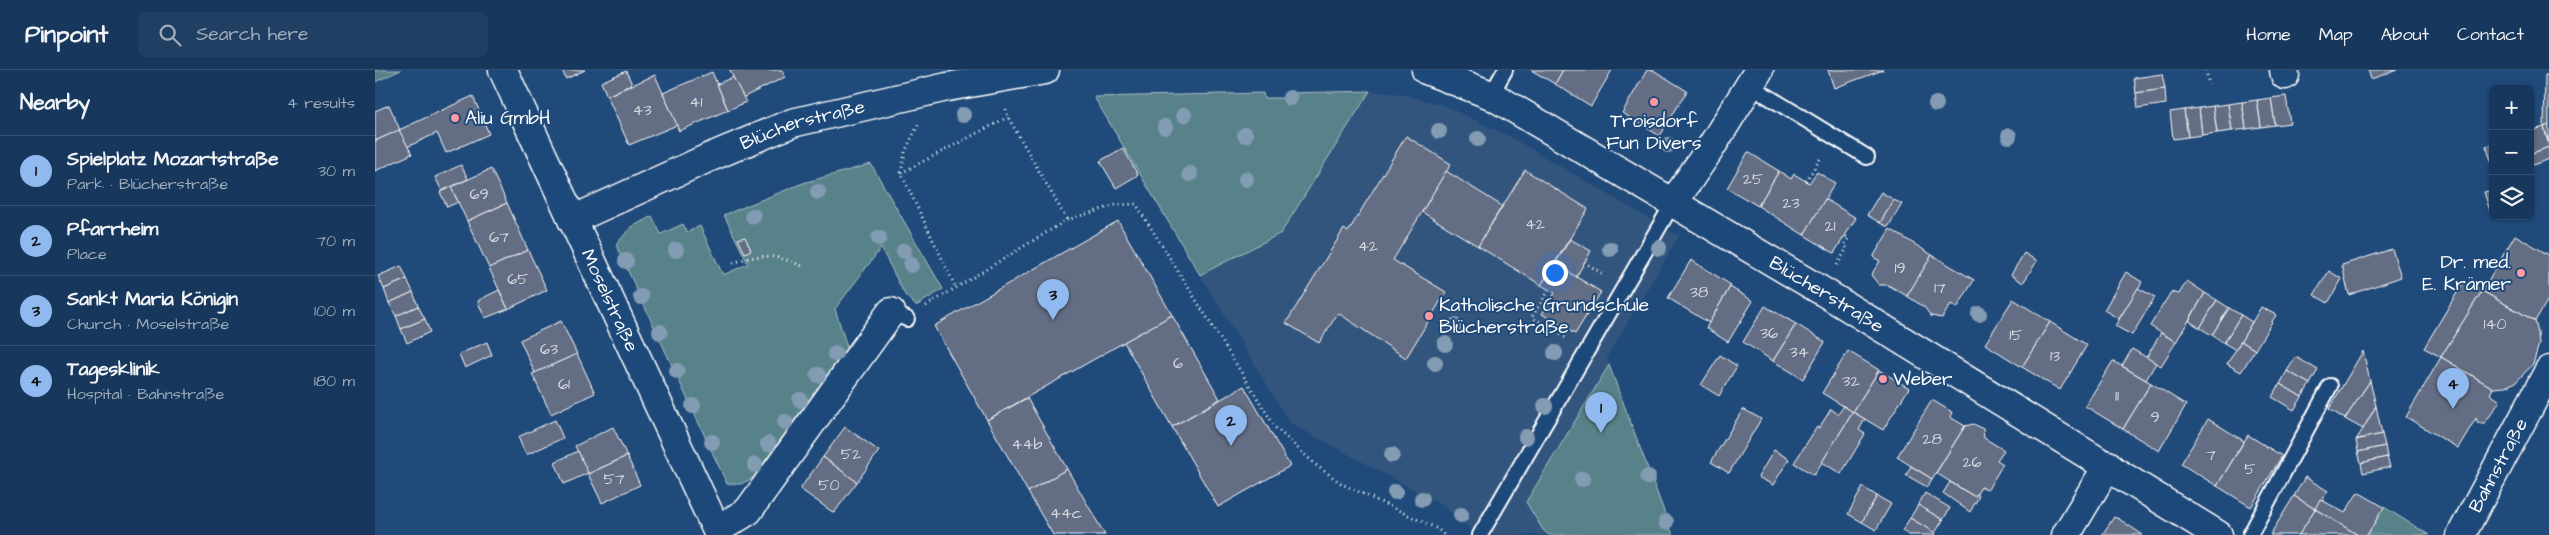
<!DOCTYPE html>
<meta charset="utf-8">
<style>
body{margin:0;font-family:"Architects Daughter",sans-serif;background:#203f62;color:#f1f3f6}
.controls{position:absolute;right:15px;top:15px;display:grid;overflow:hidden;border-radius:8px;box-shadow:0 1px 4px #0004}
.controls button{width:45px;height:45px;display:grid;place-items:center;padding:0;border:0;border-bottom:1px solid #365272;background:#17385c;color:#f1f3f6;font:25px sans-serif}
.you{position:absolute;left:1179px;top:202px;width:18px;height:18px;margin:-12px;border:4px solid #fff;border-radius:50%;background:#1a73e8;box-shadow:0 0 0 8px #1a73e833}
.badge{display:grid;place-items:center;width:32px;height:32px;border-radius:50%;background:#90b9f0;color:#111;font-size:16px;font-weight:700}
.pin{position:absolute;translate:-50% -41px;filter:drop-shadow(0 1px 2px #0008)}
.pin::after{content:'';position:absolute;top:26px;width:18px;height:15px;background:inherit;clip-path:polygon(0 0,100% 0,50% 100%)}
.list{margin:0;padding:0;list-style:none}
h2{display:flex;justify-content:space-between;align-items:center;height:65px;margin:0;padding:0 20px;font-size:21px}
h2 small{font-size:16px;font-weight:400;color:#9eacbb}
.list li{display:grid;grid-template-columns:32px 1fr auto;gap:15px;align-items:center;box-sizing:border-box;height:70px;padding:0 20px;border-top:1px solid #365272}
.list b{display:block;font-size:19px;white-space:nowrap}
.list p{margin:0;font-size:16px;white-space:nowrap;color:#9eacbb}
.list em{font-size:16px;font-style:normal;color:#9eacbb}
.icon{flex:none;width:28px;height:28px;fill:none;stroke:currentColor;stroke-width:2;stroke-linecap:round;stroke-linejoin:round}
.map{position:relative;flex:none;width:2174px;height:465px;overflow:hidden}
header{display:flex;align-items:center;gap:30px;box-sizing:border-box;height:70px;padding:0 25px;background:#17385c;border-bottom:1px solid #365272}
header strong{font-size:24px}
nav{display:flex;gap:28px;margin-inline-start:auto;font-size:18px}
.search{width:350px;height:45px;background:#203f62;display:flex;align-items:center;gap:12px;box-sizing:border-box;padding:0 18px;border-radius:8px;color:#9eacbb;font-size:19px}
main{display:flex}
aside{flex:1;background:#17385c}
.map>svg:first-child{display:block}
</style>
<header>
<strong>Pinpoint</strong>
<div class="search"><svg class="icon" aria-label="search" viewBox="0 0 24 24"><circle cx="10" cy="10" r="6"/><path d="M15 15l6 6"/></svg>Search here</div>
<nav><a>Home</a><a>Map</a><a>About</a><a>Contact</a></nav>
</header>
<main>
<aside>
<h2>Nearby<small>4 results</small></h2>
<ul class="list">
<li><span class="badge">1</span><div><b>Spielplatz Mozartstraße</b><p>Park · Blücherstraße</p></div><em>30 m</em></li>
<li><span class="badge">2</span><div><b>Pfarrheim</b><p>Place</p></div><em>70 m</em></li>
<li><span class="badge">3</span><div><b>Sankt Maria Königin</b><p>Church · Moselstraße</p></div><em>100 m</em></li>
<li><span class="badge">4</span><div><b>Tagesklinik</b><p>Hospital · Bahnstraße</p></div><em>180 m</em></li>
</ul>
</aside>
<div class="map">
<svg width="2174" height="465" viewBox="0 0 2174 465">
<rect width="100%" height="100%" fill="#1f4a7a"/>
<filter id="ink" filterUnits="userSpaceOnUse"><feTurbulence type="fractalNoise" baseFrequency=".02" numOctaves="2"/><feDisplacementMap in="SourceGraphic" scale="10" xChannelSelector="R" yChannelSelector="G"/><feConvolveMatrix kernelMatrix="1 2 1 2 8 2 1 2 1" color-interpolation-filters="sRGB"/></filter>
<g filter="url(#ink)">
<path fill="#33547d" d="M995,21L1026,24L1071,36L1137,68L1304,166L1232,287L1234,295L1151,431L1168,460L1174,465H1103L1067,435L915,353L825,205L906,163Z"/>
<g fill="#588289" stroke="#acc0c4">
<path d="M0,0H26L0,12Z"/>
<path d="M995,21L906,163L825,205L719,27L888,23L889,28H910L911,23Z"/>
<path d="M496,94L568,219L541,236L530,225L506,178L460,239L472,277L378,408L366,414H352L241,175L255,158L277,146L286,164L308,154L312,162L325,156L348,205L373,194L349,145L428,113Z"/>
<path d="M1234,295L1298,465H1174L1168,460L1151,432Z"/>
<path d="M2009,437L2054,465H1993Z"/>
</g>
<g fill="#636d83" stroke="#fff">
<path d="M187,0H210L191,9Z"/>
<path d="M355,0H407L410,7L367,28Z"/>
<path d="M1156,0H1188L1180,14Z"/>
<path d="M1188,0H1237L1216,36L1180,14Z"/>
<path d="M1272,0H1278L1312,21L1285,66L1247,43Z"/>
<path d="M1453,0H1508L1459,18Z"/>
<path d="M1993,0H2022L1996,9Z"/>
<path d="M251,1L257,14L232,26L226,12Z"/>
<path d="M337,2L353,40L304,61L288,23Z"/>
<path d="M1787,4L1790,19L1761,23L1759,8Z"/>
<path d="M280,5L302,55L254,75L232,26Z"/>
<path d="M2170,5H2174V55L2169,57Z"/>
<path d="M358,7L371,32L353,40L342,14Z"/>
<path d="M1790,19L1791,34L1763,38L1761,23Z"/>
<path d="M98,26L114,64L71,83L62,63L32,77L24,60Z"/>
<path d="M1911,26L1915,53L1900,55L1896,28Z"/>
<path d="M1896,28L1900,55L1886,57L1882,30Z"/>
<path d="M1882,30L1886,57L1871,59L1867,32Z"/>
<path d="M1867,32L1871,59L1857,61L1853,34Z"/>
<path d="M1853,34L1857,61L1842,63L1838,36Z"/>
<path d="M14,35L25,60L0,71V41Z"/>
<path d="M1838,36L1842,63L1827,65L1824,38Z"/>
<path d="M1824,38L1827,65L1813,67L1809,40Z"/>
<path d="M1809,40L1813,67L1798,69L1795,42Z"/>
<path d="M2174,55V72L2169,57Z"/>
<path d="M2169,57L2174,77L2155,84V61Z"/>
<path d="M24,60L37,84L0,101V71Z"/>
<path d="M1031,66L1076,94L1018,190L1071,222L1031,288L963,243L944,273L911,253L969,159L973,162Z"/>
<path d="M2118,74V96L2111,76Z"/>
<path d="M2174,77V89L2155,96V84Z"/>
<path d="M748,78L763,105L741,118L725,91Z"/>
<path d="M1373,82L1404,101L1383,136L1352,118Z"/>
<path d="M86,95L93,109L67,121L60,107Z"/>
<path d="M116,99L132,133L92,151L76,117Z"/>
<path d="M1150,100L1213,139L1166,215L1103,176Z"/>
<path d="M1071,101L1127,136L1103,176L1047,142Z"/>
<path d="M1404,101L1416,109L1419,104L1434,113L1442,102L1460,113L1429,165L1383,136Z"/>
<path d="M76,117L83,132L72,137L65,122Z"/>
<path d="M2118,120V143L2116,144L2109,122Z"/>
<path d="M1506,122L1519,130L1505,153L1492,145Z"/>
<path d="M1450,129L1481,148L1459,183L1429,165Z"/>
<path d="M1519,130L1527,134L1513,157L1505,153Z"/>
<path d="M132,133L153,180L114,198L92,151Z"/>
<path d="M743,151L797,245L612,350L559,256Z"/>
<path d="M1515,159L1557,185L1532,226L1513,215H1504L1496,205L1505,191L1498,187Z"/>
<path d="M2140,165L2174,185V228L2160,251L2107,221Z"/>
<path d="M370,167L376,180L370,183L363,169Z"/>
<path d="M1195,169L1216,181L1201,207L1180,194Z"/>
<path d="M2017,179L2026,207L1974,225L1967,195Z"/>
<path d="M153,180L172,220L133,239L114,198Z"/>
<path d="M1649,183L1662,191L1648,213L1636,205Z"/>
<path d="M1557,185L1599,210L1582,238L1576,234L1567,248L1556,246L1549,237L1532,226Z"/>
<path d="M1316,190L1356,215L1334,253L1293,228Z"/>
<path d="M1180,194L1226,222L1200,264L1167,244L1180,223L1166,215Z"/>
<path d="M26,196L32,209L9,219L3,206Z"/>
<path d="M1954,201L1967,209L1953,233L1939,225Z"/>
<path d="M1751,202L1767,212L1744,249L1729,240Z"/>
<path d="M32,209L38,222L14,233L9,219Z"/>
<path d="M1812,211L1830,223L1801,272L1775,256L1796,222L1804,224Z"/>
<path d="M2089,211L2107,221L2066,287L2049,278Z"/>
<path d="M1355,217L1378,231L1353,272L1331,258Z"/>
<path d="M1763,218L1780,227L1757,265L1740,256Z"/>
<path d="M124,220L133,239L110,248L103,232L104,230Z"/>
<path d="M2107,221L2160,251L2163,263L2164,274L2158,294L2141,312L2130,317L2118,318L2066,287Z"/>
<path d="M38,222L43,236L21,246L14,233Z"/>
<path d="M1830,223L1842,230L1825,258L1814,251Z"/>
<path d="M1638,229L1675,252L1647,297L1610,274Z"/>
<path d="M1842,230L1854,238L1837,265L1825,258Z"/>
<path d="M43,236L50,249L26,259L21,246Z"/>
<path d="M1390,236L1421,254L1398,291L1368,272Z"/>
<path d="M1886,237L1901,245L1880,280L1866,271Z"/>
<path d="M1854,238L1866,245L1849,273L1837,265Z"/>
<path d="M797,245L845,329L797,357L749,272Z"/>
<path d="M1866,245L1877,252L1861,280L1849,273Z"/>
<path d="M50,249L55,262L32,273L26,259Z"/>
<path d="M186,251L202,284L160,303L145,270Z"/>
<path d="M1675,252L1712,275L1685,320L1647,297Z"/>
<path d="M1421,254L1450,272L1428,309L1398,291Z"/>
<path d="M1786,263L1801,272L1786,296L1771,288Z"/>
<path d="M1866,271L1880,280L1866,302L1852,294Z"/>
<path d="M112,272L117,285L90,298L84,284Z"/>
<path d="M1757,279L1781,293L1771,310L1747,296Z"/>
<path d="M1473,281L1504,300L1478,342L1447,323Z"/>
<path d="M1988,281L1995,311L1970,349L1954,339Z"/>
<path d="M202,284L220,323L176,344L157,304Z"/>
<path d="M1345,285L1362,296L1344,326L1326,315Z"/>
<path d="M1921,287L1943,300L1935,314L1912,301Z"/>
<path d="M2066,287L2118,318L2115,324L2125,331L2110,353H2103L2101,348L2083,378L2031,347Z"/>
<path d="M1738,291L1776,313L1748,359L1710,336Z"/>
<path d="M1504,300L1534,318L1508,360L1478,342Z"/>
<path d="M1912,301L1935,314L1927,327L1905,314Z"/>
<path d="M1995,311L2001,336L1988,359L1970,349Z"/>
<path d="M1776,313L1811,335L1784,381L1748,359Z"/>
<path d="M1905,314L1927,327L1919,340L1897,327Z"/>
<path d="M869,316L915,396L843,437L797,357Z"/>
<path d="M652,328L692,399L653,422L612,350Z"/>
<path d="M1557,330L1577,342L1575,347L1590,356L1557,409L1522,387Z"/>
<path d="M1469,336L1478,342L1439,405L1419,393L1442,357L1444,358L1456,339L1463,344Z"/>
<path d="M2001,336L2007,364L1981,370L1988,359Z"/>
<path d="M1368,339L1386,349L1354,403L1336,392Z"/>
<path d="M1478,342L1490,349L1484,360L1490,364L1466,404L1447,392Z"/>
<path d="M1833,349L1869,371L1842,416L1806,394Z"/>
<path d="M180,350L188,368L151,385L143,367Z"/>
<path d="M1599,354L1608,359L1609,368L1629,380L1622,390L1628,394L1613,419L1606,417L1600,427L1561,403L1590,356Z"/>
<path d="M238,357L252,386L213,404L200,376Z"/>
<path d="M470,357L504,381L482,412L448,387Z"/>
<path d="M2007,364L2010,376L1983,382L1981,370Z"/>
<path d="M1873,365L1907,386L1876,437L1842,416Z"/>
<path d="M2010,376L2012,387L1986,393L1983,382Z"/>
<path d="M1399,380L1414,389L1398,415L1383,407Z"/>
<path d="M203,381L213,403L189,414L180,392Z"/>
<path d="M252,386L265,415L227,433L213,404Z"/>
<path d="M448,387L482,412L459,443L425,419Z"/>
<path d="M2012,387L2015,397L1988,403L1986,393Z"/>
<path d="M1536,396L1557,409L1552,417L1531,405Z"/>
<path d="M692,399L730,465H678L653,422Z"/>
<path d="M1930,407L1953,421L1940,439L1919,426Z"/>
<path d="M1575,412L1600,427L1601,424L1604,426L1595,442L1568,423Z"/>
<path d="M1488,417L1502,426L1487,452L1473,444Z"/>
<path d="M1983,422L2009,437L1992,465H1983L1940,439L1945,429L1970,443Z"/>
<path d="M1550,423L1575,438L1568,450L1543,435Z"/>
<path d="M1502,426L1516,434L1501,460L1487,452Z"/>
<path d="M1919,426L1940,439L1924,465H1895Z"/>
<path d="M1543,435L1568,450L1560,463L1535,448Z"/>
<path d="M1940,439L1983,465H1924Z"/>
<path d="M1739,447L1744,449L1768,465H1727Z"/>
<path d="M1535,448L1560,463L1559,465H1534L1527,461Z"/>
</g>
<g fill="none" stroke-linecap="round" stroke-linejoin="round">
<g stroke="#fff" stroke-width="18">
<g id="service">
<path d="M1374,15L1492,87"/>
<path d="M1116,25L1130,0"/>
<path d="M516,242L532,249"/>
<path d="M1105,465L1298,133"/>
<path d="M1875,465L1955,316"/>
</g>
</g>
<g stroke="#fff" stroke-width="31">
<g id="minor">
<path id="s1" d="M128,0L344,465"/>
<path id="s2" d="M1051,0L1116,25L1447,221L1843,465"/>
<path d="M1909,0L1910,5"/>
<path d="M1298,133L1333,82L1384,0"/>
<path id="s3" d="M197,150L333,88L417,53L572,17L670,0"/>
<path d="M342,460L373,441L516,242"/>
<path d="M1691,465L1733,395"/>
<path id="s4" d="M2086,465L2174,300"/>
</g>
</g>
<g stroke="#fff" stroke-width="3" stroke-dasharray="1 4" stroke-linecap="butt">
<path d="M1831,0L1834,15"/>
<path d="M631,39L633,47L692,150"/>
<path d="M543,55L530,82L526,103L580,216"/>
<path d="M526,103L633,47"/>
<path d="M1431,111L1447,86"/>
<path d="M1209,192L1228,204"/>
<path d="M358,193C387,183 399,184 427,196"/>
<path d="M1462,195L1472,178L1469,175L1474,168L1470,166"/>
<path d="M1174,220L1157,247L1191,268"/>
<path d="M551,236L692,150L741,135L761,134L901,358L941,395L967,414L1063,459L1069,465"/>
</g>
<use href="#service" stroke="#1f4a7a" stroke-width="14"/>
<use href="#minor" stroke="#1f4a7a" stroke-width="28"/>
</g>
<g fill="#839cb3">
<circle cx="915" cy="28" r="8"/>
<circle cx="1561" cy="34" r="8"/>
<circle cx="588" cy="45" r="8"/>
<circle cx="809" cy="45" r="8"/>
<circle cx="790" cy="57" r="8"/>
<circle cx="1064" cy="61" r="8"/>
<circle cx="870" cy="65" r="8"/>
<circle cx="1634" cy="66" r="8"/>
<circle cx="1103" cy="69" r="8"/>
<circle cx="1293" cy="75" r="8"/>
<circle cx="815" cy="104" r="8"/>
<circle cx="871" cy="109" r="8"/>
<circle cx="443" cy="122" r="8"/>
<circle cx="378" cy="146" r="8"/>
<circle cx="504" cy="168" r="8"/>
<circle cx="1284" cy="178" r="8"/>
<circle cx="1235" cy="179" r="8"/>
<circle cx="301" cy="180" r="8"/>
<circle cx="529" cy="181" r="8"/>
<circle cx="251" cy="191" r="8"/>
<circle cx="536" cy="195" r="8"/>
<circle cx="266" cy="227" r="8"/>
<circle cx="1604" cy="244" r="8"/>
<circle cx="1080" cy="256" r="8"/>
<circle cx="285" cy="262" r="8"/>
<circle cx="1070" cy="274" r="8"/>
<circle cx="1180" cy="283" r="8"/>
<circle cx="460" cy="284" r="8"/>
<circle cx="1060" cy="293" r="8"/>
<circle cx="302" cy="301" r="8"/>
<circle cx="443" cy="305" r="8"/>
<circle cx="425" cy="330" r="8"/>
<circle cx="318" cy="336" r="8"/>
<circle cx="1170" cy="336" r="8"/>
<circle cx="410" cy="352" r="8"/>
<circle cx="1151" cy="367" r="8"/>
<circle cx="337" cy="372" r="8"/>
<circle cx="393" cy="374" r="8"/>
<circle cx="1017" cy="385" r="8"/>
<circle cx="380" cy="395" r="8"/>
<circle cx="1273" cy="407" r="8"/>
<circle cx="1207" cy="409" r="8"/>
<circle cx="1020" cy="422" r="8"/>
<circle cx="1047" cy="429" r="8"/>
<circle cx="1086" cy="445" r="8"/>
<circle cx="1291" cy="452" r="8"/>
</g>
</g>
<g fill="#ff9aa2" stroke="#1f4a7a" stroke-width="2">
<circle cx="1279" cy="32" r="5"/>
<circle cx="80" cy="48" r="5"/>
<circle cx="2146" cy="203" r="5"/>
<circle cx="1054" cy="246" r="5"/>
<circle cx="1508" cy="309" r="5"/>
</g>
<g text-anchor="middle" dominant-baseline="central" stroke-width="4" stroke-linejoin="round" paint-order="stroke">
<g font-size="16" fill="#d8dae0">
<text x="321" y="32">41</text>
<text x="267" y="40">43</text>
<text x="1378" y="109">25</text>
<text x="104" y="124">69</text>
<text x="1416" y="133">23</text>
<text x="1160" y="154">42</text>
<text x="1455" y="156">21</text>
<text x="124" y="167">67</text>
<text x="993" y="176">42</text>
<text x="1525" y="198">19</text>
<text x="143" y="209">65</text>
<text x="1565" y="218">17</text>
<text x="1324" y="222">38</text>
<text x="2120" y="254">140</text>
<text x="1394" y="263">36</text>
<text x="1641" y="265">15</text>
<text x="174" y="279">63</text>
<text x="1424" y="282">34</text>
<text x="1680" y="286">13</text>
<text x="803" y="293">6</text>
<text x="1476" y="311">32</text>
<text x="189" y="314">61</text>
<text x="1742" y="326">11</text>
<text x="1780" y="347">9</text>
<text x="1557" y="369">28</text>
<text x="652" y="374">44b</text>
<text x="476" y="384">52</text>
<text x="1836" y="385">7</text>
<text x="1597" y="392">26</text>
<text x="1875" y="399">5</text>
<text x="239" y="409">57</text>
<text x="454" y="415">50</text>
<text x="691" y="443">44c</text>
</g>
<g font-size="19" fill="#fff" stroke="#1f4a7a" text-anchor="start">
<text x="90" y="48">Aliu GmbH</text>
<text x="1279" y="51" text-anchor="middle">Troisdorf<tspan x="1279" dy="22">Fun Divers</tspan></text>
<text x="2136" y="192" text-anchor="end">Dr. med.<tspan x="2136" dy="22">E. Krämer</tspan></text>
<text x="1064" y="235">Katholische Grundschule<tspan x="1064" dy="22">Blücherstraße</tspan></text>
<text x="1518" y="309">Weber</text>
</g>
<g font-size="19" fill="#fff" stroke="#1f4a7a">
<text stroke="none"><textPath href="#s3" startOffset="250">Blücherstraße</textPath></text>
<text stroke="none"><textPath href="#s2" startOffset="460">Blücherstraße</textPath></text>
<text stroke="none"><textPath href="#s1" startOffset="254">Moselstraße</textPath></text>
<text stroke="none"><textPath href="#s4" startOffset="79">Bahnstraße</textPath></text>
</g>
</g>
</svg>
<div class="controls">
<button>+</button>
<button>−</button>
<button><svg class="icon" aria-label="layers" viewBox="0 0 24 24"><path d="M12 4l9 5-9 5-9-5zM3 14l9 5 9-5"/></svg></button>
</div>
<div class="you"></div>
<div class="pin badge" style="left:1226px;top:363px">1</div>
<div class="pin badge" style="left:856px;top:376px">2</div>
<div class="pin badge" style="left:678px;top:250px">3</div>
<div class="pin badge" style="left:2078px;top:339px">4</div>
</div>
</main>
